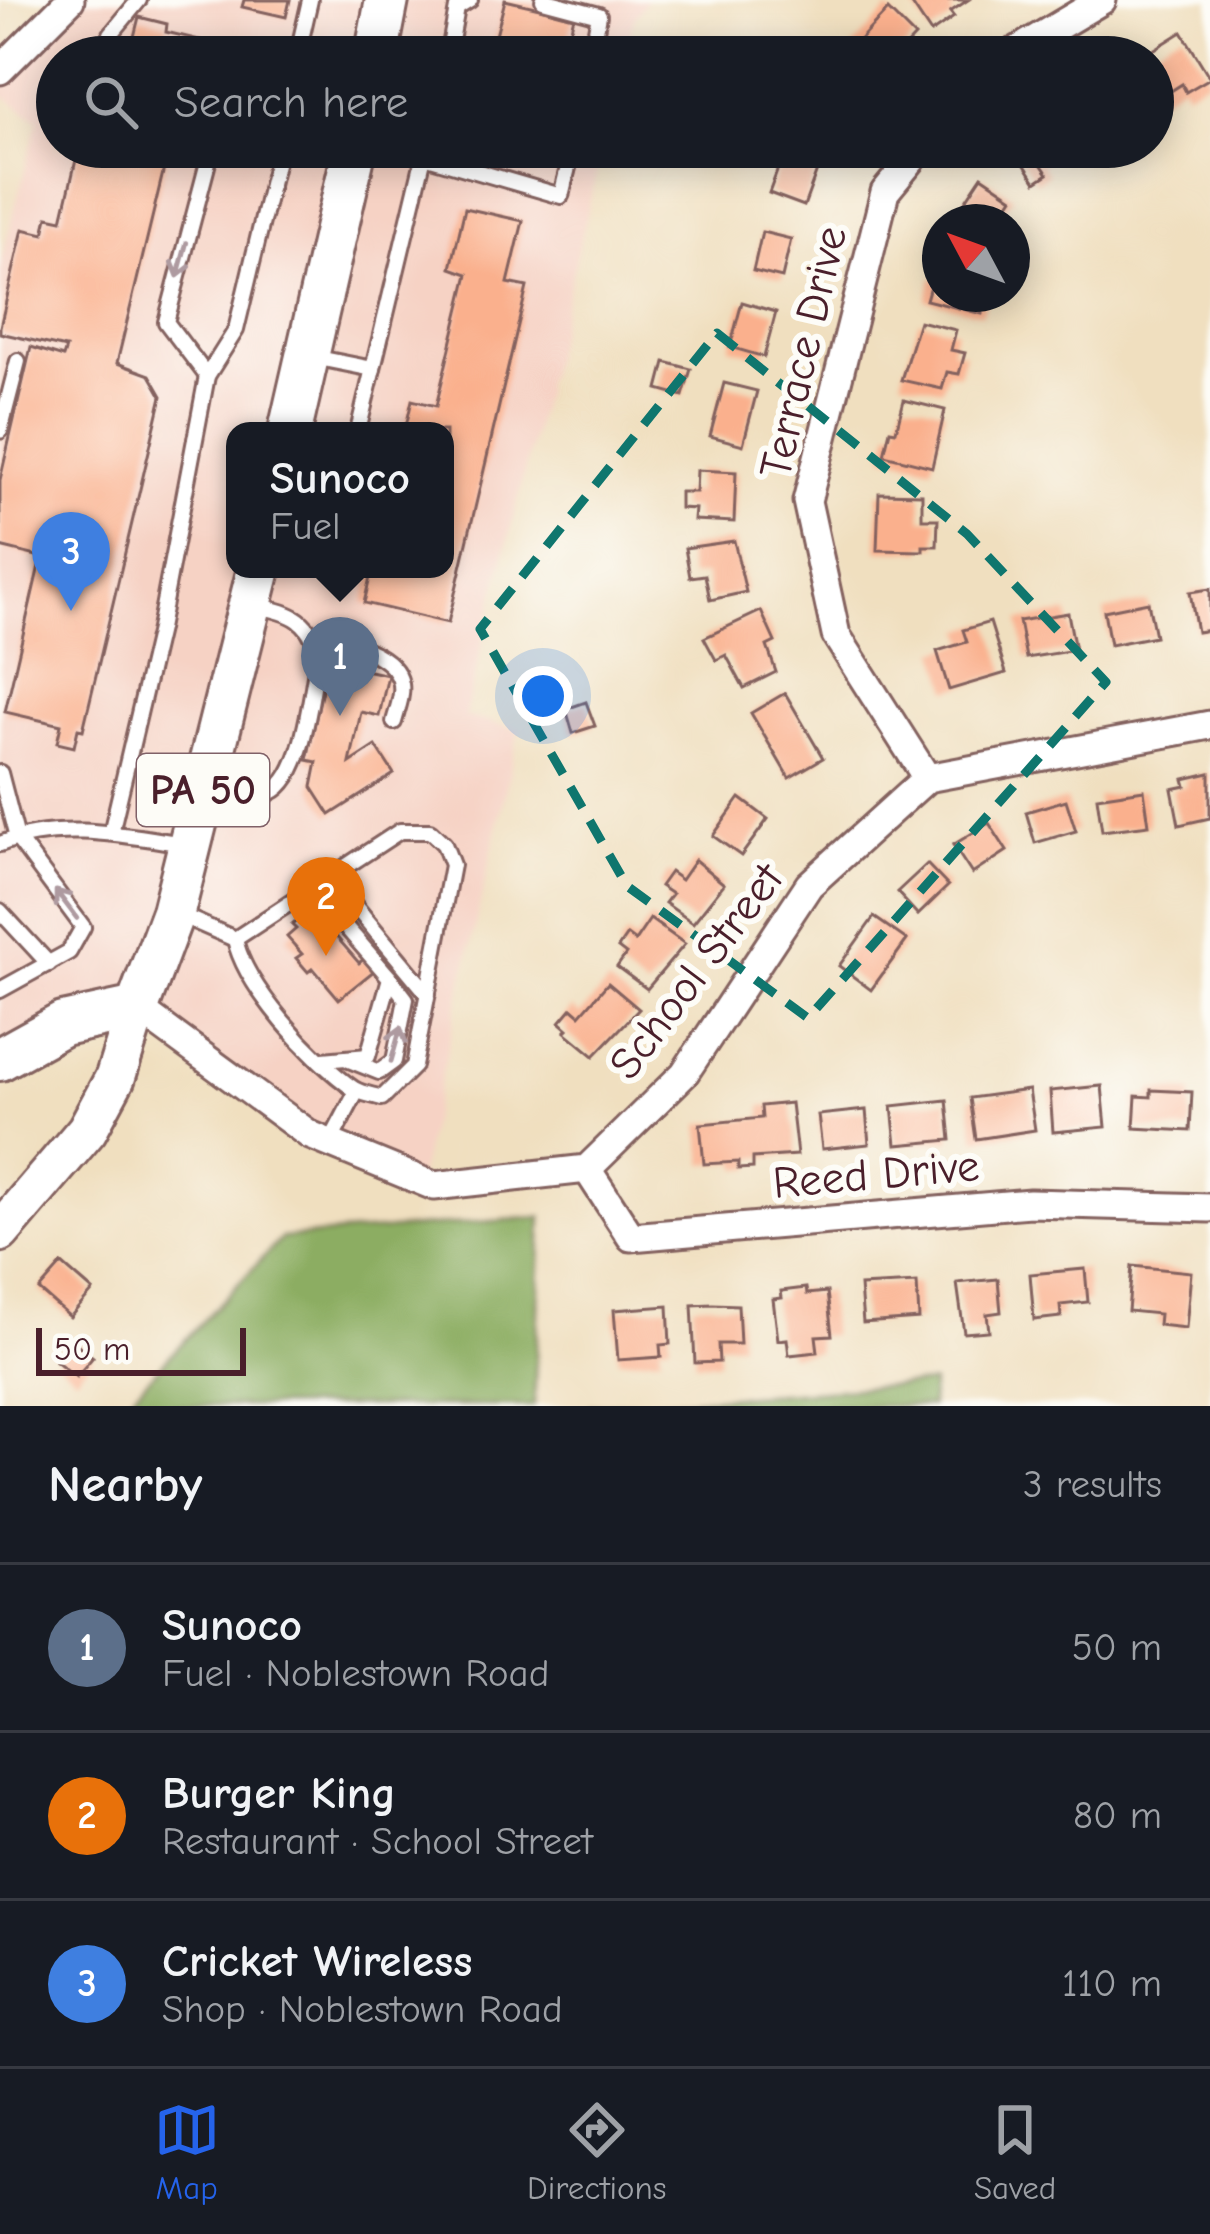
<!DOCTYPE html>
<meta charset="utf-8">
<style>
body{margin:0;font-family:"Comic Neue",sans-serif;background:#242831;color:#f1f3f6}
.compass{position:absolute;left:922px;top:204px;width:108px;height:108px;border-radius:50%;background:#171b24;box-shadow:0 6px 30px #0003;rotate:311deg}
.scale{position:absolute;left:36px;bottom:30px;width:210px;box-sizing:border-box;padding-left:12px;border:6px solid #4a1f2b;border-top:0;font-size:33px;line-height:42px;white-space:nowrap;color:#4a1f2b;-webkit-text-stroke:9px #fdfcf7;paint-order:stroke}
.you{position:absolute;left:543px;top:696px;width:42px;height:42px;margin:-30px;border:9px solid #fff;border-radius:50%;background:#1a73e8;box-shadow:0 0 0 18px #1a73e833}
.badge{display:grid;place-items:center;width:78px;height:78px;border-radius:50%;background:#2563eb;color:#fff;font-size:39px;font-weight:700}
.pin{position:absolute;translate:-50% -99px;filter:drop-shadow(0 3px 6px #0008)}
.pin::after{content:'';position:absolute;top:63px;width:42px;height:36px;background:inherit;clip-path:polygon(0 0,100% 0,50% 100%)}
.popup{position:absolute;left:226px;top:422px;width:228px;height:156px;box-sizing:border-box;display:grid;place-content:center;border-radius:24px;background:#171b24;filter:drop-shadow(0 3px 9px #0005);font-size:39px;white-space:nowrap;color:#9ea1a6}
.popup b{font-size:45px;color:#f1f3f6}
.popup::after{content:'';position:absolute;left:50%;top:100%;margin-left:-24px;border:24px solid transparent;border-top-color:#171b24}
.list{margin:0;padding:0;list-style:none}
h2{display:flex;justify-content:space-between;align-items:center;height:156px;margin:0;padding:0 48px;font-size:51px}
h2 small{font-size:39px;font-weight:400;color:#9ea1a6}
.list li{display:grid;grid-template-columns:78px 1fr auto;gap:36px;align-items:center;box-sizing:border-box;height:168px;padding:0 48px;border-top:3px solid #363941}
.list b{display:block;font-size:45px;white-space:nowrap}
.list p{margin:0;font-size:39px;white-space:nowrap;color:#9ea1a6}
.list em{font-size:39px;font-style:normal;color:#9ea1a6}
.icon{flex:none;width:66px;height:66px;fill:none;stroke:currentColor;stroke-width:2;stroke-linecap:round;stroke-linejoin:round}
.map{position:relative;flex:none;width:1210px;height:1406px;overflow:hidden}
.search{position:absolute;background:#171b24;box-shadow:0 6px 30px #0003;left:36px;right:36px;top:36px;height:132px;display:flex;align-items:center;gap:30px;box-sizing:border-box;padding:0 42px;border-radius:66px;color:#9ea1a6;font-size:45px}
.sheet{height:660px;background:#171b24}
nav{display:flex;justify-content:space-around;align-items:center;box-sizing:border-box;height:168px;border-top:3px solid #363941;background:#171b24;font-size:33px;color:#9ea1a6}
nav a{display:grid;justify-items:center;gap:6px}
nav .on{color:#2563eb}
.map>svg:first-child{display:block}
</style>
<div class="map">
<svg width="1210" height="1406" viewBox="0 0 1210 1406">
<rect width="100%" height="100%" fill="#fdfcf7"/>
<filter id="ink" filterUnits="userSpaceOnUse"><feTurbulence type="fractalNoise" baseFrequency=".00833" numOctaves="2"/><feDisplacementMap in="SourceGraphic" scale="24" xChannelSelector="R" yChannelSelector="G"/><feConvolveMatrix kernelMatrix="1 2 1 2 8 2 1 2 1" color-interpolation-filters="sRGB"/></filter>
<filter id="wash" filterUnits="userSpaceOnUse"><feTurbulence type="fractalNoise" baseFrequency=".004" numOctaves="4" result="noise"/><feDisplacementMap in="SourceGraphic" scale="48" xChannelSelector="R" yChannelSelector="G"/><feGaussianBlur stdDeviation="2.7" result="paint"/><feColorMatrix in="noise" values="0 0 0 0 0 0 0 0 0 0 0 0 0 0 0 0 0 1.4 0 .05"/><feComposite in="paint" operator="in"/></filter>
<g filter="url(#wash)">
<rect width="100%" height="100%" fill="#f0dfbf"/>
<path fill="#f6d2c4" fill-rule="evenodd" d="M70,0H647L634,18L625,57H57V147H603L465,716L519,730L418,1180L310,1135L138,1008L0,1059V265L38,120L0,93V70ZM235,431H445V569H235Z"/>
<g fill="#8cad62" stroke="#6b6646" stroke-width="3">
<path d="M542,1217L534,1406H122L282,1238Z"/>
<path d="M932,1383L931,1406H588H589Z"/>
</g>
<g id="blocks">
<g fill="#fab08d">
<path d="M244,0H290L286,17L242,7Z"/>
<path d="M505,0L574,16L564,57H531L493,48Z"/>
<path d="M909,0H968L950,12L954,17L931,33Z"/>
<path d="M888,10L915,37L896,57H858L850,50Z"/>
<path d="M139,17L167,24L166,32L200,40L196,57H129Z"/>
<path d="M1182,32L1210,78L1186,92L1182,84L1160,98L1153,86V57H1142Z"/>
<path d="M79,147H175L173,157L167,156L117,363L150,375L162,396L83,730L78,729L74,747L57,743L61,725L5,712L41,557L0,547V480L31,347L63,357L66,348L0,333V327L23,229L44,234L48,217L62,220Z"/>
<path d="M786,147H803L823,154L804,206L769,193Z"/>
<path d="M1013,147H1068L1041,164L1048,174L1036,182Z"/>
<path d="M982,176L1013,197L996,222H960L954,218Z"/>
<path d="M465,208L523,221L508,283L527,287L448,623L364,603L372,569H445V431H405L412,400L436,406L468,274L451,268Z"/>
<path d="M762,232L791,239L782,278L753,271Z"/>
<path d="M932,278L940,280V294H988L982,314L926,300Z"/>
<path d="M742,302L776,312L764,357L730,347Z"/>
<path d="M919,321L956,330L951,350L965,353L959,374L947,372L942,389L901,380Z"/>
<path d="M665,362L691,369L683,396L658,389Z"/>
<path d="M724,383L757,391L743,445L710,436Z"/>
<path d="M904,400L945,410L932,467L884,455L890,430L896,431Z"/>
<path d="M697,470L736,472L734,522L694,520L695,509L680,508V492H696Z"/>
<path d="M879,493L922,494V519H938L937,546H923V551L877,550Z"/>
<path d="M734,541L746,592L710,600L705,575L690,577L685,548Z"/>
<path d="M1210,589V630L1197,632L1190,592Z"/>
<path d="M1148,602L1155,636L1110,645L1104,611Z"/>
<path d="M761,611L775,642L767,646L776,672L744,688L726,655L716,660L704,638Z"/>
<path d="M1068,613L1075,650L1026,658L1019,621Z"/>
<path d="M990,622L1006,673L949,690L937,651L967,642L963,630Z"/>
<path d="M328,662L388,675L379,716L361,712L350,763L376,746L394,774L330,815L312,787L317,762L307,760Z"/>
<path d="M785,693L823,758L789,778L751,713Z"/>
<path d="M586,702L595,726L573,733L566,709Z"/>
<path d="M1210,773V818L1179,825L1172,789L1186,786L1184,779Z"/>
<path d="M1144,790L1149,825L1102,831L1097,797Z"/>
<path d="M740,798L768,819L741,856L713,836Z"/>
<path d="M1066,800L1076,831L1035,843L1026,812Z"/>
<path d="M989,823L1007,851L972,874L953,845Z"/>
<path d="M695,860L724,884L693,923L665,903L672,894L660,886L670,872L681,880Z"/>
<path d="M927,864L948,886L918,915L897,892Z"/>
<path d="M317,912L324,922L331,917L341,929L334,934L359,963L365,958L375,970L339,999L313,968L308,972L296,958L302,954L287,937L296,929L292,925L304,914L309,919Z"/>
<path d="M874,917L907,940L871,990L839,966Z"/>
<path d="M650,919L685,944L647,989L617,967L626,954L618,948L627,935L635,941Z"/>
<path d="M608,983L639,1009L594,1056L565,1032L568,1029L560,1022L572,1008L580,1015Z"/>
<path d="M1102,1086L1106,1127L1053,1132L1050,1091Z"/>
<path d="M1029,1090L1035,1130L976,1139L970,1098Z"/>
<path d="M1151,1090L1192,1092L1190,1131L1134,1128L1136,1096L1151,1097Z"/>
<path d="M947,1100L951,1140L896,1145L892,1106Z"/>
<path d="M791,1103L797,1155L753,1158V1168L738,1169V1162L704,1164L700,1124L762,1118L761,1106Z"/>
<path d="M866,1110L869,1144L822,1149L818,1115Z"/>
<path d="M62,1264L93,1291L70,1317L39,1290Z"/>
<path d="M1132,1266L1191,1272L1186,1328L1158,1325L1159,1314L1128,1311Z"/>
<path d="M1085,1269L1088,1302L1060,1305L1061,1317L1034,1320L1030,1274Z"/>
<path d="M998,1279L1001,1312L987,1314L989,1331L964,1333L957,1283Z"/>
<path d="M917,1283L919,1319L863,1323L860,1286Z"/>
<path d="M806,1288L807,1294L827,1292L832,1335L816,1336L818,1352L789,1355L787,1339L778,1340L773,1299L782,1298L781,1291Z"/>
<path d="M713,1304L738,1305L740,1344H718L719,1362L695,1363L692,1305Z"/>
<path d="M668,1306L670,1344L660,1345L661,1357L618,1360L614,1310Z"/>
<path d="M73,1341L93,1357L76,1377L56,1361Z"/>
</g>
</g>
</g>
<g filter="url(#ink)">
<use href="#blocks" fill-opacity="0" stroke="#84625f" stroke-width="3"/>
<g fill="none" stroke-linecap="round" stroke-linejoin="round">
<g stroke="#84625f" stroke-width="20">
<g id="service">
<path d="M543,0L599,15L591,57"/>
<path d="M104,57L111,34L139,0"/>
<path d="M297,57L310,0"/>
<path d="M448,57L457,8L470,0"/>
<path d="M426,147L424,156L561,196L573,147"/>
<path d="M313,357L373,369"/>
<path d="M207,376L166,322L212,147"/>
<path d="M0,431L18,361"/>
<path d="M358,431L424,156L395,147"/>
<path d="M312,635C339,641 395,650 401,684C403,696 397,710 394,722"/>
<path d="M0,773L17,838L83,927L69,952L0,990"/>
<path d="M210,785C227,790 248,799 266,794C304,785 310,694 318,660C314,620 291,612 257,606"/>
<path d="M400,831H430L444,844L452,865L414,1066L382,1098C373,1095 362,1094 354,1089C313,1061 245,987 235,939Z"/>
<path d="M111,833L159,629L207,376L236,330L280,147"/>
<path d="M0,844C58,821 125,835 184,844"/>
<path d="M330,876L428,994"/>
<path d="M312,888L390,978L368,1056L323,1060"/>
<path d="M0,911L49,964"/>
<path d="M178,914L235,939"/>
<path d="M349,1060L379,1072L394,1061L406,999L390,978"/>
<path d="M329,1144L357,1091"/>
</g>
</g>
<g stroke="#84625f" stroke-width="33">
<g id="minor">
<path d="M1006,57L1102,0"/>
<path d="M0,70L70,0"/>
<path d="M922,147L885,192L807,501L836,635L927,778"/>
<path d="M137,1008L310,1135L434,1186L587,1169L684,1074L809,885L927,778L1210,725"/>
<path d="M587,1169L631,1237L1030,1203L1210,1208"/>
</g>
</g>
<g stroke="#84625f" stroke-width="45">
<path id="secondary" d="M0,1232L87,1130L115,1078L137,1008"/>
</g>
<g stroke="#84625f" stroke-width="48">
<g id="primary">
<path d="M376,57L387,0"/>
<path d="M290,431L355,147"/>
<path d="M0,1059L63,1024L137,1008L173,912L259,569"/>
</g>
</g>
<use href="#service" stroke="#fff" stroke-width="14"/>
<use href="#minor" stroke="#fff" stroke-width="27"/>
<use href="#secondary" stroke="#fff" stroke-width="39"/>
<use href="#primary" stroke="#fff" stroke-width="42"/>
</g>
<defs><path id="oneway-shaft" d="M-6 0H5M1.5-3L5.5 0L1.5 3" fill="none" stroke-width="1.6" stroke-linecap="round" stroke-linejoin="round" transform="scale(3)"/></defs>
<g stroke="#ae9aa0">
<use href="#oneway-shaft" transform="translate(182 260) rotate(105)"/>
<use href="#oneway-shaft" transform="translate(66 904) rotate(-127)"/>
<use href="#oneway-shaft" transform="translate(396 1044) rotate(-74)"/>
</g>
</g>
<path fill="none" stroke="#0f766e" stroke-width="9" stroke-dasharray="24 15" stroke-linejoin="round" d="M717,333L967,534L1106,682L808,1018L627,886L480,629Z"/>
<g text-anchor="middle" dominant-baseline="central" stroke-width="12" stroke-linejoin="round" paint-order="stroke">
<rect fill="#fdfcf7" stroke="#806168" stroke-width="3" x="137" y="754" width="132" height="72" rx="9"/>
<g font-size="42" font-weight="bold" fill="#4a1f2b">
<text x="203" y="790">PA 50</text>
</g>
<g font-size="45" fill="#4a1f2b" stroke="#fdfcf7">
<text transform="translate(803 352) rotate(-77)">Terrace Drive</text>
<text transform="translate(696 971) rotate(-53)">School Street</text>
<text transform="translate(876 1174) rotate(-5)">Reed Drive</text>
</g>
</g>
</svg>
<svg class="compass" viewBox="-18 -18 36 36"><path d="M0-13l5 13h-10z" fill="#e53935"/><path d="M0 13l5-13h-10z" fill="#9ea1a6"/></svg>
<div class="scale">50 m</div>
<div class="you"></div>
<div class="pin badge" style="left:340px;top:716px;background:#5c6f8a">1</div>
<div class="popup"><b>Sunoco</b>Fuel</div>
<div class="pin badge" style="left:326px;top:956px;background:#e8710a">2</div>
<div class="pin badge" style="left:71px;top:611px;background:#3f7fe0">3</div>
<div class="search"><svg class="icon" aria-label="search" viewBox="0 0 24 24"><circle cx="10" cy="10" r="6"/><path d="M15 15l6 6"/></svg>Search here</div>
</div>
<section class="sheet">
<h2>Nearby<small>3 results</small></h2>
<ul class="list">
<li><span class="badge" style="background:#5c6f8a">1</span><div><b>Sunoco</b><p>Fuel · Noblestown Road</p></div><em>50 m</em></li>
<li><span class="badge" style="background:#e8710a">2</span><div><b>Burger King</b><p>Restaurant · School Street</p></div><em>80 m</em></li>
<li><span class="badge" style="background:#3f7fe0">3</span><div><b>Cricket Wireless</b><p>Shop · Noblestown Road</p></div><em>110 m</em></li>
</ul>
</section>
<nav>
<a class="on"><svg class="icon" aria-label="map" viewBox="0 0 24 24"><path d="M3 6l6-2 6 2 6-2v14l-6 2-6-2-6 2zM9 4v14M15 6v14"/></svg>Map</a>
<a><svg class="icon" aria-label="directions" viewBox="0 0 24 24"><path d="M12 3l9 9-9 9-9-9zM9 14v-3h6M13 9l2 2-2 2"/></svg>Directions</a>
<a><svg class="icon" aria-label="saved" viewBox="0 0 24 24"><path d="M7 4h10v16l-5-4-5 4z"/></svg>Saved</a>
</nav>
